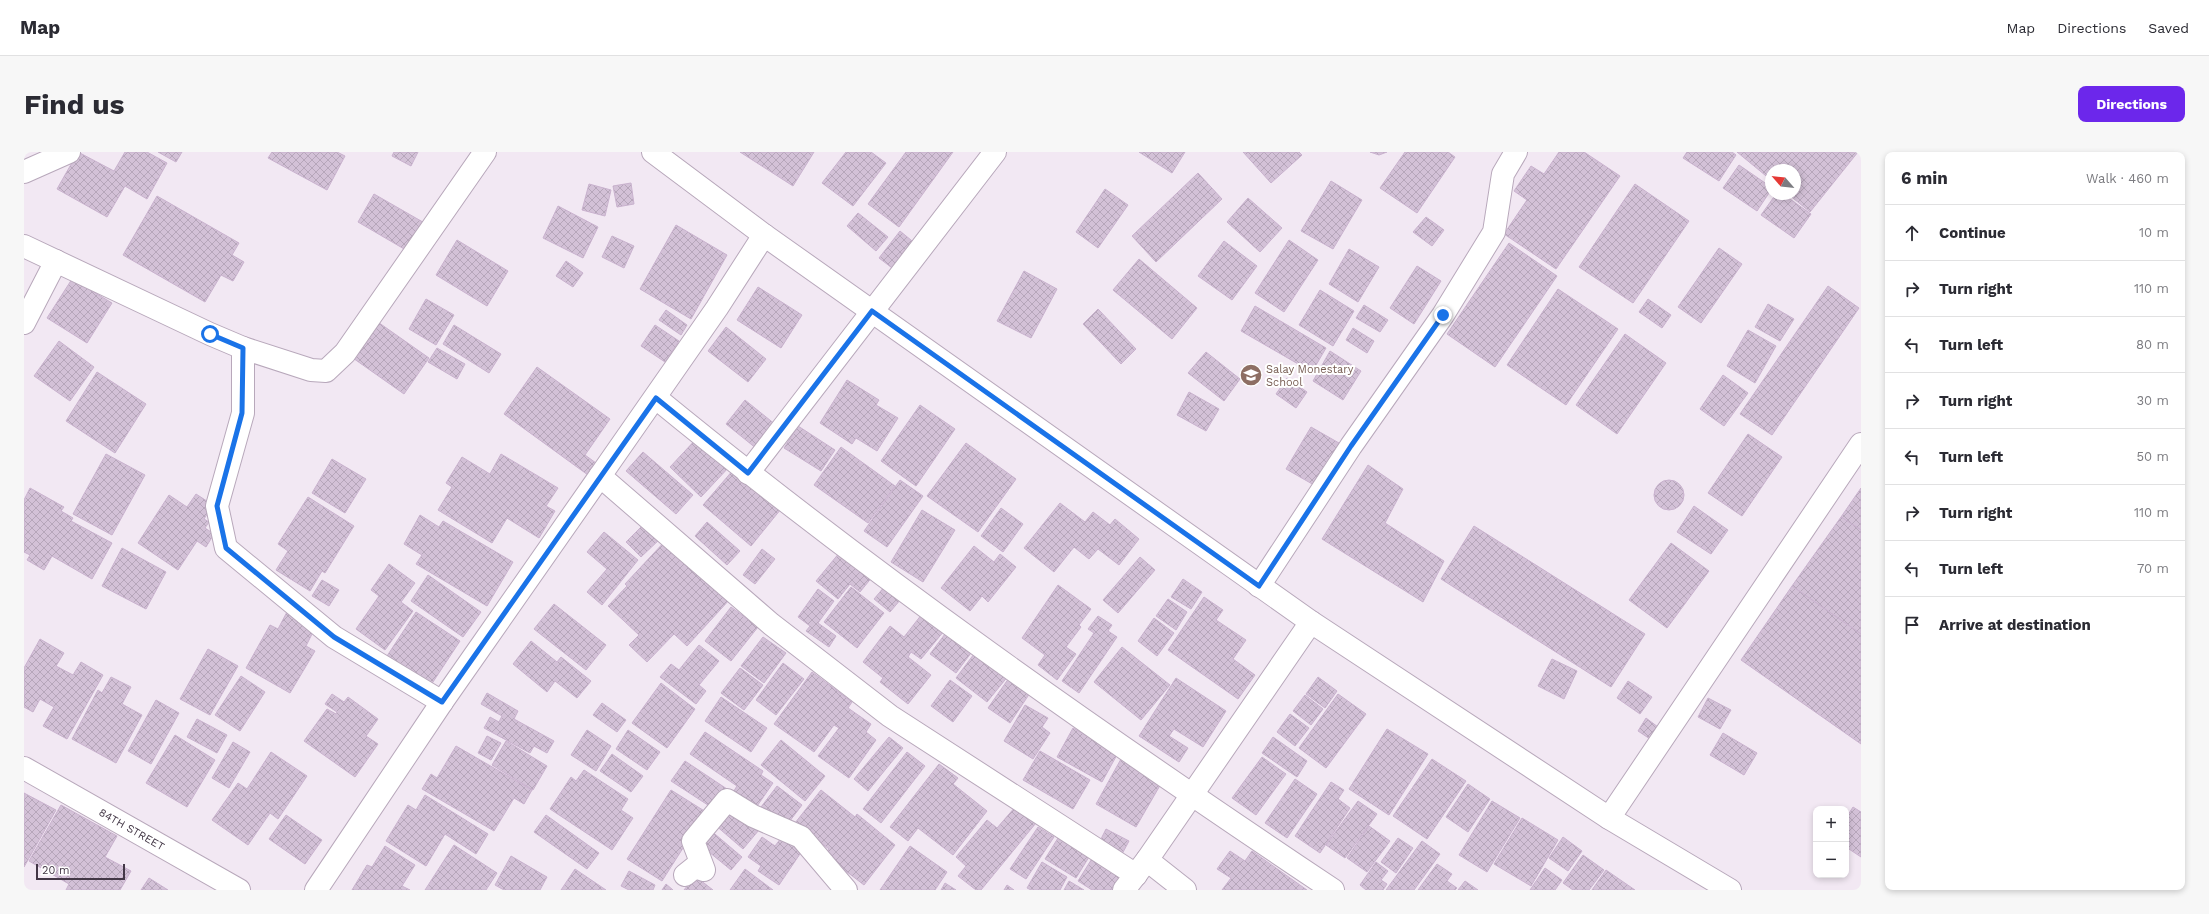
<!DOCTYPE html>
<meta charset="utf-8">
<style>
body{margin:0;font-family:"Work Sans",sans-serif;background:#f7f7f7;color:#2b2b33}
.controls{position:absolute;right:12px;bottom:12px;display:grid;overflow:hidden;border-radius:8px;box-shadow:0 2px 6px #0003}
.controls button{width:36px;height:36px;display:grid;place-items:center;padding:0;border:0;border-bottom:1px solid #e1e1e2;background:#fff;color:#2b2b33;font:20px sans-serif}
.compass{position:absolute;left:1741px;top:12px;width:36px;height:36px;border-radius:50%;background:#fff;box-shadow:0 2px 6px #0003;rotate:298deg}
.scale{position:absolute;left:12px;bottom:10px;width:89px;box-sizing:border-box;padding-left:4px;border:2px solid #433746;border-top:0;font-size:11px;line-height:14px;white-space:nowrap;color:#433746;-webkit-text-stroke:3px #fff;paint-order:stroke}
.stop{position:absolute;width:12px;height:12px;margin:-9px;border:3px solid #1a73e8;border-radius:50%;background:#fff}
.stop.end{background:#1a73e8;border-color:#fff;box-shadow:0 1px 4px #0008}
.list{margin:0;padding:0;list-style:none}
h2{display:flex;justify-content:space-between;align-items:center;height:52px;margin:0;padding:0 16px;font-size:17px}
h2 small{font-size:13px;font-weight:400;color:#7c7c81}
.list li{display:grid;grid-template-columns:26px 1fr auto;gap:12px;align-items:center;box-sizing:border-box;height:56px;padding:0 16px;border-top:1px solid #e1e1e2}
.list b{display:block;font-size:15px;white-space:nowrap}
.list em{font-size:13px;font-style:normal;color:#7c7c81}
.icon{flex:none;width:22px;height:22px;fill:none;stroke:currentColor;stroke-width:2;stroke-linecap:round;stroke-linejoin:round}
.map{position:relative;flex:none;width:1837px;height:738px;overflow:hidden;border-radius:8px}
header{display:flex;align-items:center;gap:24px;box-sizing:border-box;height:56px;padding:0 20px;background:#fff;border-bottom:1px solid #e1e1e2}
header strong{font-size:19px}
nav{display:flex;gap:22px;margin-inline-start:auto;font-size:14px}
.intro{display:flex;align-items:center;justify-content:space-between;box-sizing:border-box;height:96px;padding:0 24px}
h1{margin:0;font-size:28px}
.button{padding:10px 18px;border-radius:8px;background:#6c27eb;color:#fff;font-size:14px;font-weight:700}
main{display:flex;gap:24px;padding:0 24px}
aside{flex:1;background:#fff;border-radius:8px;box-shadow:0 2px 6px #0003}
.map>svg:first-child{display:block}
</style>
<header>
<strong>Map</strong>
<nav><a>Map</a><a>Directions</a><a>Saved</a></nav>
</header>
<div class="intro"><h1>Find us</h1><a class="button">Directions</a></div>
<main>
<div class="map">
<svg width="1837" height="738" viewBox="0 0 1837 738">
<defs>
<pattern id="building-cross-hatch" width="8" height="8" patternUnits="userSpaceOnUse"><rect width="8" height="8" fill="#d3c1d7"/><path d="M0 0l8 8M0 8l8-8" fill="none" stroke="#b6a6ba"/></pattern>
</defs>
<rect width="100%" height="100%" fill="#f2e8f3"/>
<g fill="url(#building-cross-hatch)" stroke="#c9b2ce">
<path d="M54,0L90,19L101,0H123L143,11L123,47L101,34L83,65L33,37Z"/>
<path d="M134,0H158L152,10Z"/>
<path d="M248,0H313L321,4L303,38L244,6Z"/>
<path d="M370,0H394L387,14L368,4Z"/>
<path d="M716,0H790L769,34Z"/>
<path d="M822,0H847L862,11L829,54L798,31Z"/>
<path d="M882,0H929L875,75L844,52Z"/>
<path d="M1115,0H1161L1148,21Z"/>
<path d="M1219,0H1275L1278,3L1247,31Z"/>
<path d="M1346,0H1363L1355,3Z"/>
<path d="M1381,0H1424L1431,5L1393,61L1356,36Z"/>
<path d="M1535,0H1560L1596,24L1532,117L1480,82L1503,48L1490,39L1507,14L1520,22Z"/>
<path d="M1663,0H1708L1712,3L1695,29L1659,6Z"/>
<path d="M1713,0H1834L1786,60L1764,42H1771V18H1747V28Z"/>
<path d="M1715,13L1747,35V38L1733,59L1699,36Z"/>
<path d="M1174,21L1198,47L1132,110L1108,84Z"/>
<path d="M1307,29L1338,48L1309,97L1277,79Z"/>
<path d="M607,31L610,52L593,55L589,34Z"/>
<path d="M565,32L587,38L581,64L558,58Z"/>
<path d="M1611,32L1665,69L1609,151L1555,115Z"/>
<path d="M1081,37L1104,53L1074,96L1052,80Z"/>
<path d="M350,42L404,73L387,101L334,70Z"/>
<path d="M1752,42H1759L1787,62L1770,86L1737,63Z"/>
<path d="M133,44L215,91L208,103L220,110L209,129L197,123L181,150L99,103Z"/>
<path d="M1224,46L1258,76L1236,100L1203,70Z"/>
<path d="M534,54L574,75L559,106L519,86Z"/>
<path d="M834,61L864,85L852,99L823,74Z"/>
<path d="M1402,65L1420,78L1408,94L1389,80Z"/>
<path d="M652,73L703,103L667,167L616,137Z"/>
<path d="M876,79L893,93L872,119L855,106Z"/>
<path d="M588,84L610,94L600,116L578,105Z"/>
<path d="M433,88L484,119L463,154L412,123Z"/>
<path d="M1265,88L1294,108L1260,160L1231,141Z"/>
<path d="M1200,89L1233,114L1208,148L1174,124Z"/>
<path d="M1485,91L1533,124L1471,215L1423,182Z"/>
<path d="M1695,96L1718,112L1677,171L1654,155Z"/>
<path d="M1325,97L1355,115L1334,150L1305,132Z"/>
<path d="M1115,107L1173,156L1148,187L1089,138Z"/>
<path d="M542,109L559,121L549,135L532,124Z"/>
<path d="M1393,114L1417,129L1390,172L1366,156Z"/>
<path d="M1000,119L1033,137L1007,186L973,169Z"/>
<path d="M48,127L88,151L63,191L23,166Z"/>
<path d="M1804,134L1835,156L1748,283L1716,262Z"/>
<path d="M734,135L778,163L757,196L713,168Z"/>
<path d="M1534,137L1594,177L1542,253L1483,213Z"/>
<path d="M1296,138L1330,159L1309,194L1275,173Z"/>
<path d="M402,147L430,163L412,193L385,177Z"/>
<path d="M1624,147L1647,163L1638,176L1615,160Z"/>
<path d="M1744,152L1770,167L1756,189L1731,175Z"/>
<path d="M1340,153L1364,168L1356,180L1332,166Z"/>
<path d="M1231,154L1302,196L1288,220L1217,179Z"/>
<path d="M1074,157L1112,197L1097,212L1059,172Z"/>
<path d="M642,158L663,173L657,183L635,168Z"/>
<path d="M351,168L405,206L380,242L326,204Z"/>
<path d="M430,173L477,202L465,221L419,192Z"/>
<path d="M631,173L655,189L641,210L617,194Z"/>
<path d="M702,175L742,207L724,230L684,199Z"/>
<path d="M1329,176L1350,189L1343,201L1322,188Z"/>
<path d="M1724,178L1752,194L1731,231L1703,214Z"/>
<path d="M1601,182L1642,211L1593,282L1552,253Z"/>
<path d="M35,189L70,215L46,249L10,224Z"/>
<path d="M413,196L441,212L433,227L404,210Z"/>
<path d="M1306,199L1337,219L1319,248L1289,229Z"/>
<path d="M1182,200L1216,227L1200,249L1164,221Z"/>
<path d="M513,215L586,267L561,303L572,311L564,323L480,262Z"/>
<path d="M73,220L122,252L91,301L42,269Z"/>
<path d="M1699,223L1724,241L1700,274L1676,257Z"/>
<path d="M1263,226L1283,240L1272,256L1252,242Z"/>
<path d="M823,228L855,248L852,253L874,266L853,299L832,286L828,292L796,271Z"/>
<path d="M1165,240L1195,257L1182,279L1153,263Z"/>
<path d="M721,248L752,273L733,297L702,272Z"/>
<path d="M896,253L931,277L892,334L857,309Z"/>
<path d="M774,274L811,298L797,319L760,296Z"/>
<path d="M1287,275L1315,291L1290,333L1262,317Z"/>
<path d="M1724,282L1758,305L1718,364L1684,341Z"/>
<path d="M674,285L706,314L677,345L646,315Z"/>
<path d="M942,291L992,327L954,380L903,344Z"/>
<path d="M817,295L871,334L844,371L790,333Z"/>
<path d="M619,300L669,343L652,362L602,319Z"/>
<path d="M82,302L121,323L88,383L49,362Z"/>
<path d="M477,302L534,336L522,354L531,359L515,386L483,366L468,391L414,358L428,335L422,331L438,305L466,322Z"/>
<path d="M308,307L342,327L321,361L288,341Z"/>
<path d="M1344,313L1379,337L1361,371L1420,409L1399,450L1298,387Z"/>
<path d="M710,317L757,357L727,394L679,353Z"/>
<circle cx="1645" cy="343" r="15"/>
<path d="M876,328L899,344L863,395L840,379Z"/>
<path d="M6,336L40,355L37,359L49,366L47,369L88,391L68,427L28,404L20,418L3,408L6,403L0,400V348Z"/>
<path d="M1837,336V378L1817,365Z"/>
<path d="M172,342L189,353L180,367L185,370L181,376L190,382L182,395L173,389L154,418L114,391L145,343L163,355Z"/>
<path d="M284,345L330,374L301,421L298,419L286,439L252,418L264,399L254,392Z"/>
<path d="M1036,351L1061,370L1069,360L1086,373L1091,367L1115,387L1095,413L1074,397L1065,407L1050,395L1030,420L1000,396Z"/>
<path d="M1670,354L1704,378L1687,402L1653,380Z"/>
<path d="M977,356L999,372L979,400L957,384Z"/>
<path d="M898,358L931,378L899,430L867,410Z"/>
<path d="M396,363L415,375L419,369L489,410L463,454L392,412L398,403L380,392Z"/>
<path d="M1817,365L1837,378V482L1768,434Z"/>
<path d="M683,370L716,399L703,413L671,384Z"/>
<path d="M621,371L637,386L617,405L602,390Z"/>
<path d="M1450,374L1621,482L1587,535L1417,427Z"/>
<path d="M580,380L614,408L578,453L563,440L583,417L563,400Z"/>
<path d="M643,387L707,446L663,494L650,482L623,510L605,493L615,483L584,454L603,434L601,432Z"/>
<path d="M1647,391L1685,419L1643,476L1605,448Z"/>
<path d="M950,394L970,410L976,402L992,415L964,450L958,444L946,459L917,436Z"/>
<path d="M98,396L142,420L122,457L78,434Z"/>
<path d="M738,397L751,407L731,432L719,423Z"/>
<path d="M816,400L849,424L836,440L826,432L814,447L792,429Z"/>
<path d="M1116,405L1131,418L1094,461L1079,448Z"/>
<path d="M365,412L391,431L377,450L389,459L361,498L332,477L355,444L347,438Z"/>
<path d="M404,423L457,460L439,485L387,449Z"/>
<path d="M1159,427L1178,440L1167,457L1147,445Z"/>
<path d="M298,428L315,438L305,454L288,444Z"/>
<path d="M1034,433L1067,457L1055,473L1057,475L1042,495L1052,502L1033,528L1014,513L1021,503L998,486Z"/>
<path d="M861,434L877,447L866,460L850,447Z"/>
<path d="M1768,434L1837,482V592L1717,508Z"/>
<path d="M827,435L860,461L833,496L800,470Z"/>
<path d="M794,437L810,449L794,471L812,484L805,495L782,479L786,474L774,465Z"/>
<path d="M1180,445L1199,458L1192,468L1222,488L1209,507L1231,523L1214,547L1144,498Z"/>
<path d="M1144,447L1163,460L1152,478L1132,464Z"/>
<path d="M530,452L582,493L562,518L510,477Z"/>
<path d="M707,455L734,475L707,509L681,489Z"/>
<path d="M264,458L292,474L282,494L291,499L266,541L222,516L246,473L254,477Z"/>
<path d="M392,460L436,489L407,533L363,504Z"/>
<path d="M898,462L920,479L897,507L887,500L884,505L907,523L884,552L856,530L859,526L839,510L866,474L880,485Z"/>
<path d="M1074,464L1088,473L1084,479L1093,485L1055,541L1038,529L1070,481L1064,477Z"/>
<path d="M1130,466L1150,481L1133,504L1114,489Z"/>
<path d="M924,478L950,497L932,521L906,502Z"/>
<path d="M739,485L762,501L740,531L717,514Z"/>
<path d="M16,487L40,501L32,514L49,523L57,510L79,523L43,587L19,574L30,555L16,547L9,560L0,555V516Z"/>
<path d="M507,489L533,510L537,505L567,529L553,546L531,529L523,540L489,512Z"/>
<path d="M675,493L695,509L675,533L682,539L672,552L636,525L647,512L655,518Z"/>
<path d="M1098,495L1146,533L1117,568L1070,530Z"/>
<path d="M184,497L214,514L186,563L156,547Z"/>
<path d="M953,498L985,523L963,550L932,526Z"/>
<path d="M1528,507L1553,519L1540,547L1514,534Z"/>
<path d="M759,511L780,527L752,563L732,548Z"/>
<path d="M716,516L739,533L720,558L697,541Z"/>
<path d="M788,520L828,550L824,556L847,572L842,580L852,588L825,626L794,604L815,576L810,573L790,600L750,572Z"/>
<path d="M217,524L241,540L216,579L191,563Z"/>
<path d="M87,525L107,535L98,552L118,563L92,611L48,587L74,538L78,541Z"/>
<path d="M1294,525L1313,539L1301,556L1282,542Z"/>
<path d="M985,526L1006,541L986,571L964,556Z"/>
<path d="M1152,526L1202,559L1179,595L1150,577L1145,584L1164,596L1155,610L1115,584Z"/>
<path d="M926,528L948,544L929,570L907,554Z"/>
<path d="M1604,529L1628,545L1616,562L1593,546Z"/>
<path d="M637,531L671,557L643,596L608,571Z"/>
<path d="M463,541L494,559L490,567L530,589L523,601L510,594L506,601L460,576L466,565L475,570L478,564L457,552Z"/>
<path d="M308,542L320,550L324,545L354,567L342,584L354,592L331,625L280,589L303,557L312,562L313,560L301,552Z"/>
<path d="M1314,542L1342,562L1302,616L1275,596Z"/>
<path d="M1281,543L1299,557L1287,573L1269,559Z"/>
<path d="M697,545L743,576L727,600L681,569Z"/>
<path d="M1684,546L1707,558L1696,577L1674,565Z"/>
<path d="M132,548L155,561L127,612L104,599Z"/>
<path d="M578,551L602,568L593,580L569,563Z"/>
<path d="M1001,553L1024,566L1018,575L1026,581L1009,607L980,589Z"/>
<path d="M1266,562L1285,576L1271,594L1253,580Z"/>
<path d="M1622,566L1634,575L1626,587L1614,579Z"/>
<path d="M173,567L203,583L193,601L163,585Z"/>
<path d="M1049,576L1094,601L1078,630L1033,605Z"/>
<path d="M1363,577L1404,602L1365,663L1325,637Z"/>
<path d="M563,578L587,594L572,619L547,603Z"/>
<path d="M604,578L636,600L623,618L592,597Z"/>
<path d="M681,580L739,619L737,623L749,631L729,660L706,645L713,634L666,602Z"/>
<path d="M1699,581L1733,601L1720,623L1686,603Z"/>
<path d="M151,583L191,608L163,655L122,631Z"/>
<path d="M463,584L477,591L467,608L454,601Z"/>
<path d="M865,585L879,596L844,639L830,627Z"/>
<path d="M1249,585L1283,609L1273,625L1238,601Z"/>
<path d="M757,588L801,624L781,649L737,613Z"/>
<path d="M482,589L523,614L509,638L468,613Z"/>
<path d="M209,590L226,600L205,636L188,626Z"/>
<path d="M432,594L508,638L500,652L490,646L470,679L398,637L407,622L413,626Z"/>
<path d="M1016,599L1066,628L1049,657L999,628Z"/>
<path d="M247,600L283,624L254,667L246,661L224,693L188,668L214,631L223,637Z"/>
<path d="M883,600L901,614L857,671L839,657Z"/>
<path d="M588,602L619,624L607,640L576,619Z"/>
<path d="M1238,605L1262,622L1232,663L1208,646Z"/>
<path d="M1097,607L1138,630L1112,675L1072,652Z"/>
<path d="M1408,607L1442,629L1403,687L1369,664Z"/>
<path d="M661,609L703,637L690,657L647,629Z"/>
<path d="M915,612L934,626L929,632L963,659L929,703L894,676L884,689L866,675Z"/>
<path d="M560,618L604,647L597,658L609,666L588,698L526,657L547,625L552,629Z"/>
<path d="M1271,627L1293,642L1263,686L1241,671Z"/>
<path d="M1307,630L1320,638L1314,647L1326,656L1296,701L1271,684Z"/>
<path d="M1444,632L1466,647L1444,680L1422,665Z"/>
<path d="M753,634L778,653L762,674L737,655Z"/>
<path d="M647,638L682,660L638,729L603,707Z"/>
<path d="M797,638L831,665L833,662L871,693L840,733L801,703L805,697L771,671Z"/>
<path d="M0,641L32,658L0,715Z"/>
<path d="M401,643L464,682L452,702L421,682L402,714L362,689L384,653L392,658Z"/>
<path d="M1334,649L1353,662L1321,706L1302,693Z"/>
<path d="M1468,649L1496,666L1463,720L1435,703Z"/>
<path d="M37,653L93,684L81,705L107,719L96,738H42L45,732L5,709Z"/>
<path d="M705,653L735,678L719,697L690,672Z"/>
<path d="M992,654L1012,671L957,738H952L934,724L942,714L932,705L963,668L973,676Z"/>
<path d="M1829,655L1837,660V705L1822,695V666Z"/>
<path d="M262,663L298,688L281,712L245,687Z"/>
<path d="M522,663L575,701L563,717L510,680Z"/>
<path d="M1498,666L1534,688L1507,734L1470,712Z"/>
<path d="M1345,674L1366,689L1343,720L1323,706Z"/>
<path d="M1014,675L1030,685L1002,727L986,717Z"/>
<path d="M685,677L718,705L707,718L674,691Z"/>
<path d="M1082,677L1105,689L1097,704L1075,691Z"/>
<path d="M760,682L780,696L755,733L734,719L737,714L724,705L738,685L751,694Z"/>
<path d="M1539,685L1558,699L1544,719L1525,706Z"/>
<path d="M1034,686L1065,705L1052,726L1021,707Z"/>
<path d="M1374,686L1389,696L1372,721L1357,710Z"/>
<path d="M1398,689L1416,702L1390,738H1362Z"/>
<path d="M430,693L473,721L462,738H401Z"/>
<path d="M361,694L391,713L378,734L386,738H328L343,713L348,715Z"/>
<path d="M886,694L923,720L911,738H856Z"/>
<path d="M1206,699L1221,709L1228,699L1283,738H1198L1207,726L1193,717Z"/>
<path d="M1559,703L1580,718L1565,738H1549L1539,731Z"/>
<path d="M487,704L523,725L516,738H480L471,733Z"/>
<path d="M1069,705L1097,723L1087,738H1068L1054,729Z"/>
<path d="M1018,710L1043,725L1036,738H1007L1003,736Z"/>
<path d="M1352,710L1364,719L1357,728L1363,732L1359,738H1342L1336,733Z"/>
<path d="M1413,712L1428,722L1423,729L1433,736L1431,738H1394Z"/>
<path d="M1521,716L1538,728L1531,738H1506Z"/>
<path d="M551,717L582,738H537Z"/>
<path d="M721,717L749,738H706Z"/>
<path d="M1582,718L1611,738H1568Z"/>
<path d="M605,719L631,733L629,738H605L597,734Z"/>
<path d="M671,724L689,738H660Z"/>
<path d="M125,726L144,738H117Z"/>
<path d="M1045,729L1060,738H1040Z"/>
<path d="M1441,729L1454,738H1434Z"/>
<path d="M921,731L932,738H917Z"/>
<path d="M642,732L649,738H638Z"/>
<path d="M983,733L990,738H980Z"/>
</g>
<g fill="none" stroke-linecap="round" stroke-linejoin="round">
<g stroke="#b8a8bb" stroke-width="24">
<g id="minor">
<path d="M0,20L45,0"/>
<path d="M740,83L693,156L576,324L747,472L866,564L1112,723"/>
<path d="M0,94L186,182L219,196V261L193,354L202,396L310,485L418,550"/>
<path d="M0,171L32,109"/>
<path d="M219,196L287,218L302,219L321,201L461,0"/>
<path d="M632,246C848,423 1077,583 1309,738"/>
<path d="M724,321L971,0"/>
<path d="M1235,434L1327,294L1419,163L1470,80L1479,22L1492,0"/>
<path id="s1" d="M0,616L215,738"/>
<path d="M1585,666L1837,292"/>
<path d="M1123,708L1161,738"/>
<path d="M661,723L671,715L680,718L669,689L703,648L729,664L777,685L822,738"/>
<path d="M292,738L418,550L576,324"/>
<path d="M1100,738L1123,708L1287,470"/>
</g>
</g>
<g stroke="#b8a8bb" stroke-width="24">
<path id="tertiary" d="M629,0L740,83L1287,470L1585,666L1706,738"/>
</g>
<use href="#minor" stroke="#fff" stroke-width="22"/>
<use href="#tertiary" stroke="#fff" stroke-width="22"/>
</g>
<g fill="none" stroke-linecap="round" stroke-linejoin="round">
<path stroke="#1a73e8" stroke-width="5" d="M186,182L219,196L218,261L193,354L202,396L310,485L418,550L632,246L724,321L848,159L1235,434L1327,294L1419,163"/>
</g>
<defs>
<g id="school-disc" transform="scale(1.15)"><circle r="9.5" fill="#8d6e63" stroke="#fff"/><path d="M0-5L7-2L0 1L-7-2ZM-4 1L0 2.5L4 1V4Q0 6-4 4Z" fill="#fff"/></g>
</defs>
<g fill-rule="evenodd">
<use href="#school-disc" x="1227" y="223"/>
</g>
<g text-anchor="middle" dominant-baseline="central" stroke-width="4" stroke-linejoin="round" paint-order="stroke">
<g font-size="11" fill="#785e54" stroke="#fff" text-anchor="start">
<text x="1242" y="217">Salay Monestary<tspan x="1242" dy="13">School</tspan></text>
</g>
<g font-size="11" fill="#433746" stroke="#fff">
<text stroke="none"><textPath href="#s1" startOffset="124">84TH STREET</textPath></text>
</g>
</g>
</svg>
<div class="controls">
<button>+</button>
<button>−</button>
</div>
<svg class="compass" viewBox="-18 -18 36 36"><path d="M0-13l5 13h-10z" fill="#e53935"/><path d="M0 13l5-13h-10z" fill="#7c7c81"/></svg>
<div class="scale">20 m</div>
<div class="stop" style="left:186px;top:182px"></div>
<div class="stop end" style="left:1419px;top:163px"></div>
</div>
<aside>
<h2>6 min<small>Walk · 460 m</small></h2>
<ul class="list">
<li><svg class="icon" aria-label="ahead" viewBox="0 0 24 24"><path d="M12 20V5M6 11l6-6 6 6"/></svg><div><b>Continue</b></div><em>10 m</em></li>
<li><svg class="icon" aria-label="right" viewBox="0 0 24 24"><path d="M7 20v-9h11M14 6l5 5-5 5"/></svg><div><b>Turn right</b></div><em>110 m</em></li>
<li><svg class="icon" aria-label="left" viewBox="0 0 24 24"><path d="M17 20v-9H6M10 6l-5 5 5 5"/></svg><div><b>Turn left</b></div><em>80 m</em></li>
<li><svg class="icon" aria-label="right" viewBox="0 0 24 24"><path d="M7 20v-9h11M14 6l5 5-5 5"/></svg><div><b>Turn right</b></div><em>30 m</em></li>
<li><svg class="icon" aria-label="left" viewBox="0 0 24 24"><path d="M17 20v-9H6M10 6l-5 5 5 5"/></svg><div><b>Turn left</b></div><em>50 m</em></li>
<li><svg class="icon" aria-label="right" viewBox="0 0 24 24"><path d="M7 20v-9h11M14 6l5 5-5 5"/></svg><div><b>Turn right</b></div><em>110 m</em></li>
<li><svg class="icon" aria-label="left" viewBox="0 0 24 24"><path d="M17 20v-9H6M10 6l-5 5 5 5"/></svg><div><b>Turn left</b></div><em>70 m</em></li>
<li><svg class="icon" aria-label="arrive" viewBox="0 0 24 24"><path d="M6 21V4h12l-3 4 3 4H6"/></svg><div><b>Arrive at destination</b></div></li>
</ul>
</aside>
</main>
